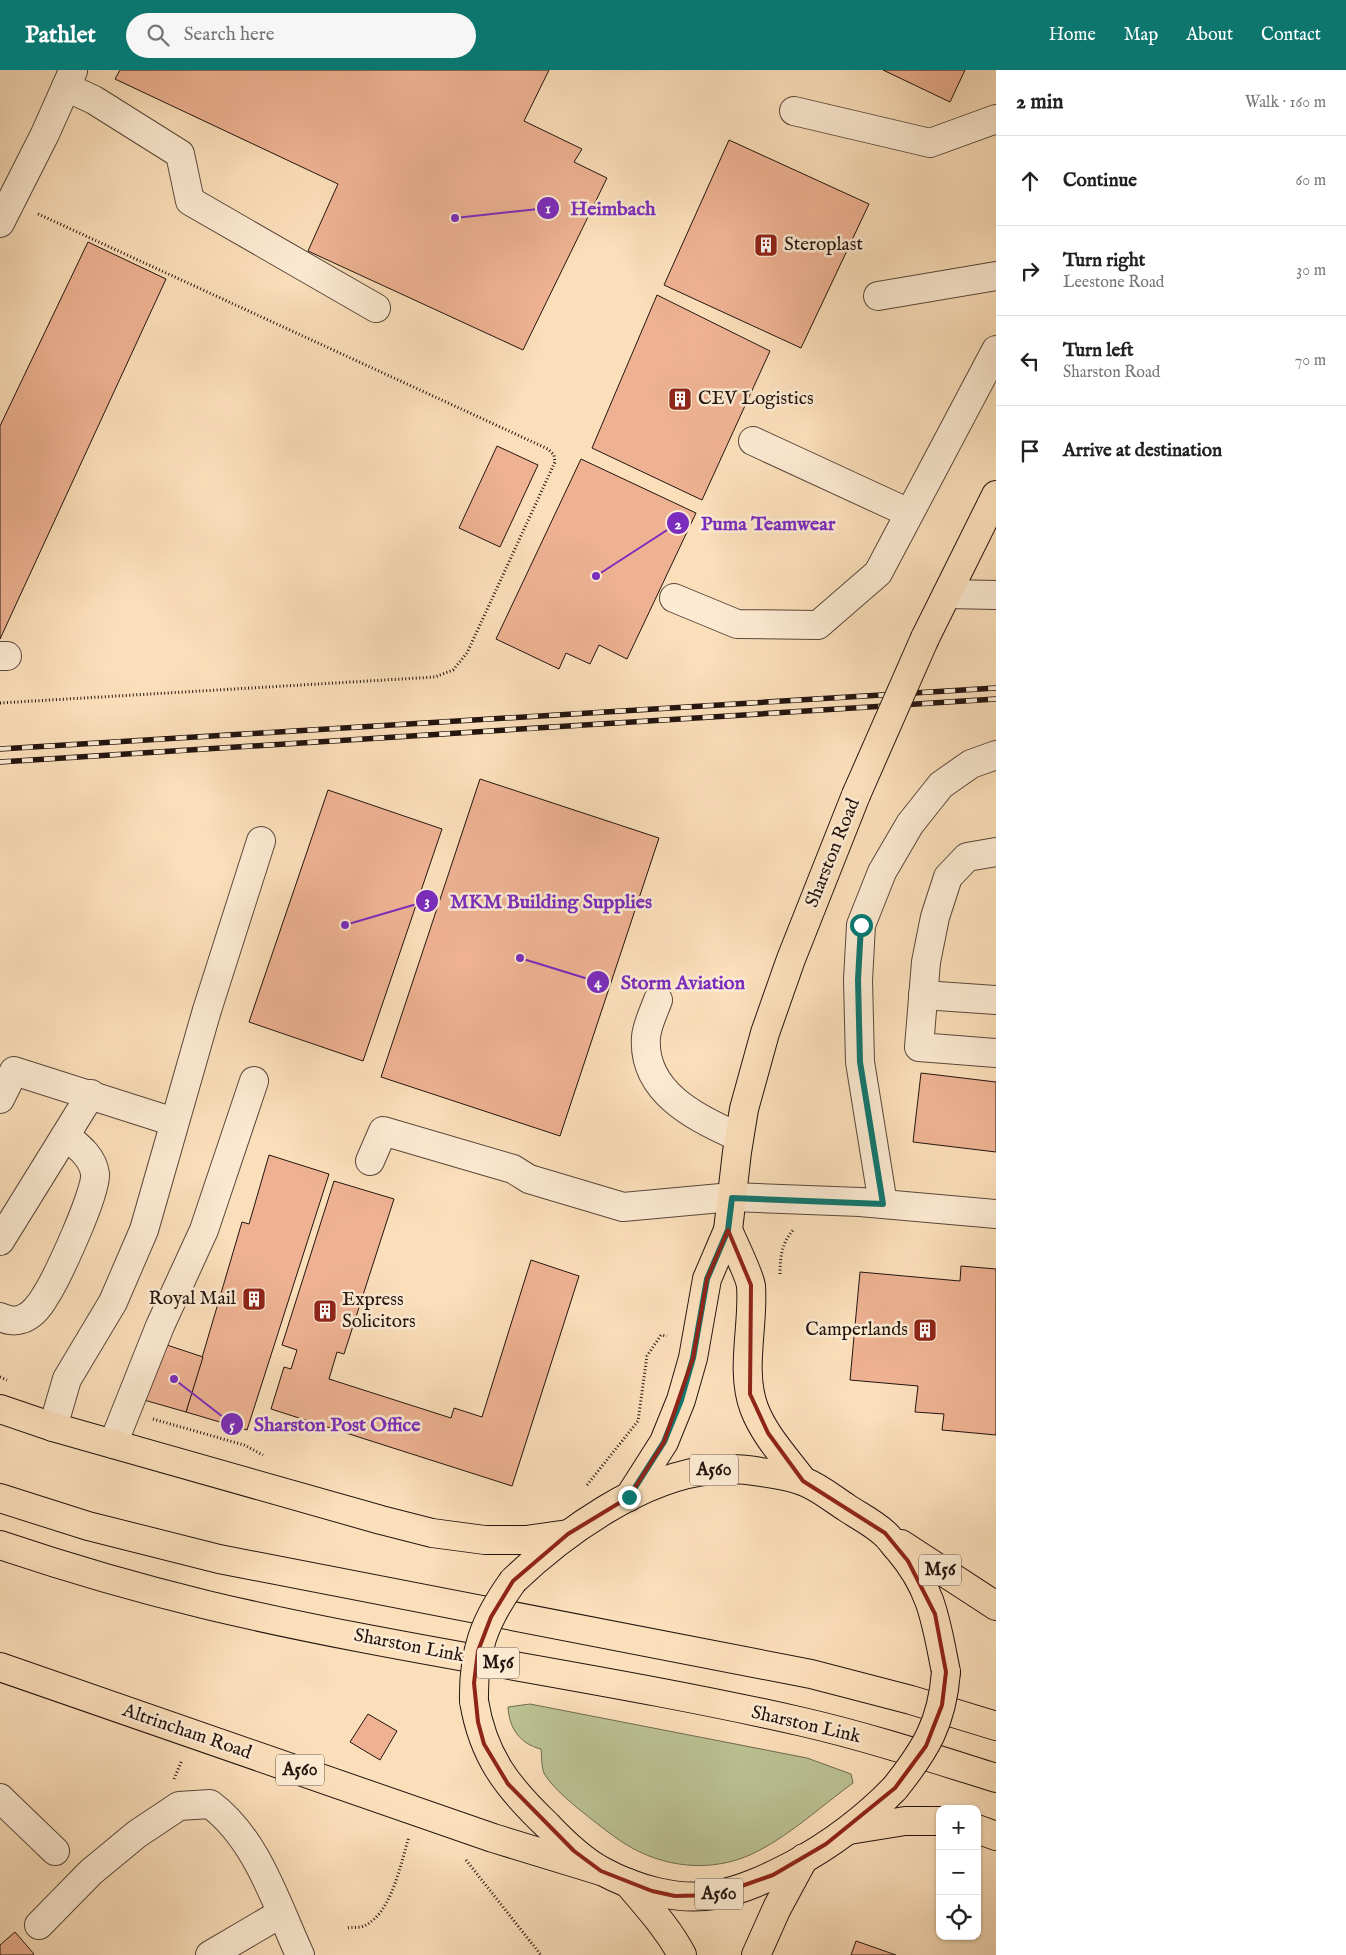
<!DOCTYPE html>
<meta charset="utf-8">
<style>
body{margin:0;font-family:"IM FELL English",serif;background:#f6f6f6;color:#222}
.controls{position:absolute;right:15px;bottom:15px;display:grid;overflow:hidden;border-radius:10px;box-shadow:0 1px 4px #0004}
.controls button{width:45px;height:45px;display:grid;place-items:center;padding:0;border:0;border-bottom:1px solid #e0e0e0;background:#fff;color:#222;font:25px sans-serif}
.stop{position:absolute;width:15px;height:15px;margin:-11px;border:4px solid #0f766e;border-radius:50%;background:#fff}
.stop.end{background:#0f766e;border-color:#fff;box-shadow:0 1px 5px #0008}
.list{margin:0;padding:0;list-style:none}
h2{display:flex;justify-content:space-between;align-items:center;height:65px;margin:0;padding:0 20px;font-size:21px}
h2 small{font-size:16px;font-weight:400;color:#767676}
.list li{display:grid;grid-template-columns:32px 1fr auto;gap:15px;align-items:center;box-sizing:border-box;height:90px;padding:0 20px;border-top:1px solid #e0e0e0}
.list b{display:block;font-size:19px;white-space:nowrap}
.list p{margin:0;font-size:16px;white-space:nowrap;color:#767676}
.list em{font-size:16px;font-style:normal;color:#767676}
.icon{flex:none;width:28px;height:28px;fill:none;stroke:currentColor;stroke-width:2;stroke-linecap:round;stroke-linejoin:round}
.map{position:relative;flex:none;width:996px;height:1885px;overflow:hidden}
header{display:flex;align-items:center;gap:30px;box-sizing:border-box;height:70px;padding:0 25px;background:#0f766e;color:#fff}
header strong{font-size:24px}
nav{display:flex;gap:28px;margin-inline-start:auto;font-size:18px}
.search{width:350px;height:45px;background:#f6f6f6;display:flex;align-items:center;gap:12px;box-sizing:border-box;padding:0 18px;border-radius:28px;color:#767676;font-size:19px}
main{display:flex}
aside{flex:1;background:#fff}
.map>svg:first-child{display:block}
</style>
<header>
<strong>Pathlet</strong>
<div class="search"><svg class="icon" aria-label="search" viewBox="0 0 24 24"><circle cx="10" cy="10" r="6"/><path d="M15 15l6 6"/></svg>Search here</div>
<nav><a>Home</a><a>Map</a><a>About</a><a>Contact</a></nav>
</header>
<main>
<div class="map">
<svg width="996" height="1885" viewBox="0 0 996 1885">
<rect width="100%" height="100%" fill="#fbdfba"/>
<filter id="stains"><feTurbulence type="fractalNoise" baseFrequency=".004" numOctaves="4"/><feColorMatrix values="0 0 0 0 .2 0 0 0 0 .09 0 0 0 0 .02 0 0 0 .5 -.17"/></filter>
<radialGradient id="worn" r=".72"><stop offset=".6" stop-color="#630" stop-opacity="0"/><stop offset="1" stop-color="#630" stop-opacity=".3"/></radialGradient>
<path fill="#bbc293" stroke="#6f6b51" d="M530,1634L807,1688L851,1704L853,1713C824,1734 791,1764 760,1780C720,1802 672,1800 632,1778C619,1771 607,1761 595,1752C580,1740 555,1721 545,1705C541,1699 542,1686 541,1679C520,1674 509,1658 508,1637Z"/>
<g fill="#eeb292" stroke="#23140f">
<path d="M120,0H549L524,51L582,79L574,92L607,108L523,280L308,181L338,114L115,9Z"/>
<path d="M883,0H965L950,32Z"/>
<path d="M729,70L869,134L801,278L664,215Z"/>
<path d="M88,172L166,209L0,569V356Z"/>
<path d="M657,225L770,281L702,430L592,378Z"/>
<path d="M497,376L538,395L500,477L459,458Z"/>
<path d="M581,389L696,443L627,589L599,575L590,594L566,583L559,599L496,569Z"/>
<path d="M480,709L659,768L560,1066L381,1007Z"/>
<path d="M328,720L442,759L363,991L249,952Z"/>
<path d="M921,1003L996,1012V1082L913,1072Z"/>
<path d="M269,1085L329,1104L247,1360L186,1342L242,1152L249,1154Z"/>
<path d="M334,1111L394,1129L344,1284L337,1282L329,1309L451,1348L454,1338L482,1347L531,1190L579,1206L512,1416L271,1339L284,1297L291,1299L297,1280L282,1275Z"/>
<path d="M961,1196L996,1199V1365L942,1360L944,1344L915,1342L918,1316L850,1310L860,1202L960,1211Z"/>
<path d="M164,1274L203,1287L186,1342L144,1330Z"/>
<path d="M368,1644L397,1661L380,1690L350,1672Z"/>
<path d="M15,1862L34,1884L33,1885H0V1875Z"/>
<path d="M856,1871L896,1885H851Z"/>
</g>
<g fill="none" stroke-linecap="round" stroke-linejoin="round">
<g stroke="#59473a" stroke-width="30">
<g id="minor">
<path d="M66,17L94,30L180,84L190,131L376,238"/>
<path d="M794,41L930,73L996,49"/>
<path d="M0,153L45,64L73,1"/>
<path d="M878,226L996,206"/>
<path d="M753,371L909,443"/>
<path d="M947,524L996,525"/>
<path d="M674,528L737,554L818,555L878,503L996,280"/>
<path d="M0,586H7"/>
<path d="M996,782L967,787L948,807L935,847L926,892L919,977L996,983"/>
<path d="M923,925L996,930"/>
<path d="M658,930C654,941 647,955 646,967C642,1022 697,1049 739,1067"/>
<path d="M0,1029L14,1001L174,1052"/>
<path d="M370,1091L383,1061L513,1099L529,1109L623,1137L732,1127L860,1132L996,1144"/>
<path d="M883,1134L860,992L858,910L861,855L882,802L910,754L941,715L971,694L996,685"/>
<path d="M0,1171L91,1024"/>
<path d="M0,1247C8,1250 14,1252 22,1249C32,1246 41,1234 46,1225C57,1208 97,1122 95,1104C93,1087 78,1076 66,1066"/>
<path d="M53,1357L67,1309L113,1232L144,1160L207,940L261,771"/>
<path d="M113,1374L160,1256L204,1160L254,1011"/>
<path d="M0,1728L55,1781"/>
<path d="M39,1855L91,1802L137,1764L179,1736L210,1734C257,1769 276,1833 300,1885"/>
<path d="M210,1885L280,1844"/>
</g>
</g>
<g stroke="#23140f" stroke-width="30">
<g id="major">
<path d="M925,568L996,425"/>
<path d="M728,1160C733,1172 750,1206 751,1216C754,1256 740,1300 754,1338C764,1365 786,1388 803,1411"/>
<path d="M629,1427L664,1372L681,1330L693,1288L707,1209L728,1160L737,1082L744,1039L765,963L791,889L856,725"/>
<path d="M628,1813C647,1836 668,1858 682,1885"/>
<path d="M756,1885L777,1838L804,1788"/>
</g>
</g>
<g stroke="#23140f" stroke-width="30">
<g id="highway">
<path d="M0,1339L53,1357L381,1450L432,1463L485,1470H526L568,1464"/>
<path d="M0,1428L88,1456L219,1489L811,1604L911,1630L996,1656"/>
<path d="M901,1474L996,1536"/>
<path d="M0,1475C68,1498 137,1518 207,1535C404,1582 606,1607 803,1652C868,1667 932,1688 996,1708"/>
<path d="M513,1511C562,1464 642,1406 712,1400C728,1398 745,1399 761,1402C775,1404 791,1406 805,1412C820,1418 833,1429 847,1438C859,1446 873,1453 884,1463C890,1468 894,1475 899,1480C933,1520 936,1553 946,1602"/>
<path d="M0,1597L493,1768L601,1801"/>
<path d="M474,1631C483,1686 507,1717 547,1755C563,1772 582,1790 602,1801C635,1819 677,1831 715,1825C743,1820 768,1808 793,1795C830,1775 866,1748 895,1718"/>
<path d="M977,1759L996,1766"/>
<path d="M849,1760L905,1751H940"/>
</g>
</g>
<g stroke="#23140f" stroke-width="3" stroke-dasharray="1 2.5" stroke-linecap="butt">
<path d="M0,633L435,607L453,600L467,583L555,392L554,385L548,379L36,143"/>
<path d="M780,1204C780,1187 782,1172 794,1159"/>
<path d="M0,1307L7,1310"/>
<path d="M153,1349L244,1375L263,1385"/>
<path d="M587,1415L638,1351L647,1286L661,1265L667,1266"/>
<path d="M174,1709L182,1690"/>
<path d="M466,1790L541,1885"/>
<path d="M348,1858C352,1857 359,1858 364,1856C392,1843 400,1795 409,1767"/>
</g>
<use href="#minor" stroke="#fcead2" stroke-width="28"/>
<use href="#major" stroke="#fbdfba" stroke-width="28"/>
<use href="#highway" stroke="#fbdfba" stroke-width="28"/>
<g stroke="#23140f" stroke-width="5.5">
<g id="rail">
<path d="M0,679L996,618"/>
<path d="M0,692L996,629"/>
</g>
</g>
<use href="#rail" stroke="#fcead2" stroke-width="4" stroke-dasharray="11" stroke-linecap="butt"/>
<g stroke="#23140f" stroke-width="30" stroke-linecap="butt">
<path id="major-bridge" d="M856,725L925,568"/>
</g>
<g stroke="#23140f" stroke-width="30" stroke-linecap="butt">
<g id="highway-bridge">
<path d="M474,1631C473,1582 484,1551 513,1511"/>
<path d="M895,1718C926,1679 942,1653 946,1602"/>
</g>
</g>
<use href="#major-bridge" stroke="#fbdfba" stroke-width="28"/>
<use href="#highway-bridge" stroke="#fbdfba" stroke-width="28"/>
</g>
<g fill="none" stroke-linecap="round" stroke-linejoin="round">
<path stroke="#0f766e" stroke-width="6" d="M629,1427L664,1372L681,1330L693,1288L707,1209L728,1160L732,1128L883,1134L860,992L858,910L861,855"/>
</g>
<path fill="none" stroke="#8f2418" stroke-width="4" stroke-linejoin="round" d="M728,1160L751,1215L750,1324L768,1363L803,1411L885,1463L908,1491L935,1544L946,1602L942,1635L926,1676L895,1718L826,1774L773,1805L716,1825L675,1826L652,1821L601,1801L574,1781L508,1714L484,1674L478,1652L474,1613L478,1581L491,1547L513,1511L568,1464L629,1427L664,1372L693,1288L707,1209Z"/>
<defs>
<g id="building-square" transform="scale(1.25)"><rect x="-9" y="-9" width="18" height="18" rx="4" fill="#8f2418" stroke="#fcead2"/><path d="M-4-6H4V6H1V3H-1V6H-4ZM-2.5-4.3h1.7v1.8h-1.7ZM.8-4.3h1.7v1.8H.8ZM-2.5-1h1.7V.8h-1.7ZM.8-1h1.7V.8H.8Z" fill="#fff"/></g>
</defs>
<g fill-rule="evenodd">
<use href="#building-square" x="766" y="175"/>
<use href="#building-square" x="680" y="329"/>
<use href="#building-square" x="254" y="1229"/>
<use href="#building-square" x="325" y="1241"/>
<use href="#building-square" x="925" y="1260"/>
</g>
<g text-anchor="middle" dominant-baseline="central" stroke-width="5" stroke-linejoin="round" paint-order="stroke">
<g fill="#fcead2" stroke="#64544a" stroke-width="1">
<rect x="690" y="1384.5" width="48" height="31" rx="4"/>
<rect x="919" y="1484.5" width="42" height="31" rx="4"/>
<rect x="477" y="1577.5" width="42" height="31" rx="4"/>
<rect x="276" y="1684.5" width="48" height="31" rx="4"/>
<rect x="695" y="1808.5" width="48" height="31" rx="4"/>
</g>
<g font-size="18" font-weight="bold" fill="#23140f">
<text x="714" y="1400">A560</text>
<text x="940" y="1500">M56</text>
<text x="498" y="1593">M56</text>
<text x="300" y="1700">A560</text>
<text x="719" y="1824">A560</text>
</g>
<g font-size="19" fill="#23140f" stroke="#fcead2" text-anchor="start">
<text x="784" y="175">Steroplast</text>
<text x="698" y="329">CEV Logistics</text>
<text x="236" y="1229" text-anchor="end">Royal Mail</text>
<text x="342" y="1230">Express<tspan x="342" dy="22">Solicitors</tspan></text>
<text x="908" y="1260" text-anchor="end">Camperlands</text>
</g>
<g font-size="19" fill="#23140f" stroke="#fcead2">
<text transform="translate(833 783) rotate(-68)">Sharston Road</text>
<text transform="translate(409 1576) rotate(11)">Sharston Link</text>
<text transform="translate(806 1655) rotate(13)">Sharston Link</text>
<text transform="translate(187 1662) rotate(19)">Altrincham Road</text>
</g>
</g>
<path fill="none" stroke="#7b2cbf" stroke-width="2" d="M455 148L548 138M596 506L678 453M345 855L427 831M520 888L598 912M174 1309L232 1354"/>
<g fill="#7b2cbf" stroke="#fcead2" stroke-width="2">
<circle cx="455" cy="148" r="5"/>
<circle cx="596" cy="506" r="5"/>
<circle cx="345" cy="855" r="5"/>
<circle cx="520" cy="888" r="5"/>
<circle cx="174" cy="1309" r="5"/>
<circle cx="548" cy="138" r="12"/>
<circle cx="678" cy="453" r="12"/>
<circle cx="427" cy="831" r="12"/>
<circle cx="598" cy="912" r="12"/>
<circle cx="232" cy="1354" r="12"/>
</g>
<g font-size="15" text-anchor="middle" font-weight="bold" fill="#fff">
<text x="548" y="143">1</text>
<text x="678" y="459">2</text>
<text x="427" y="836">3</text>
<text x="598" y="917">4</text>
<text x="232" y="1360">5</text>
</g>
<g font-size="20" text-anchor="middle" font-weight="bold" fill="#7b2cbf" stroke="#fcead2" stroke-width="5" stroke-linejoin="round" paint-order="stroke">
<text x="613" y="145">Heimbach</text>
<text x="768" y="460">Puma Teamwear</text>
<text x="551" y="838">MKM Building Supplies</text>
<text x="683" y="919">Storm Aviation</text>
<text x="337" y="1361">Sharston Post Office</text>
</g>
<rect width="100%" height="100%" filter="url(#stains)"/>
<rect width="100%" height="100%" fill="url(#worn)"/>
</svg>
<div class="controls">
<button>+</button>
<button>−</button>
<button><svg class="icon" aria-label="locate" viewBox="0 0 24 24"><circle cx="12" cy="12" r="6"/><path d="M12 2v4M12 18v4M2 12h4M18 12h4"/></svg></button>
</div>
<div class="stop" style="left:861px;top:855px"></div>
<div class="stop end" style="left:629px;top:1427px"></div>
</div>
<aside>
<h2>2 min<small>Walk · 160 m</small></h2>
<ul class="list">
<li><svg class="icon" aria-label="ahead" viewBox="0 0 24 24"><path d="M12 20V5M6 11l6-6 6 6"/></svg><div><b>Continue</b></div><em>60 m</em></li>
<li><svg class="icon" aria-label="right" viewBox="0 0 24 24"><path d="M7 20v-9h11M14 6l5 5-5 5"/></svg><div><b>Turn right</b><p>Leestone Road</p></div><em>30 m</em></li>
<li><svg class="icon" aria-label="left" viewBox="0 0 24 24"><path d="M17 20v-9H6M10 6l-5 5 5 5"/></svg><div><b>Turn left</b><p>Sharston Road</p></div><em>70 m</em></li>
<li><svg class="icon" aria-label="arrive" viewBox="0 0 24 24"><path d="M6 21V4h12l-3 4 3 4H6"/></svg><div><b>Arrive at destination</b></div></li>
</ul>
</aside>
</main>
